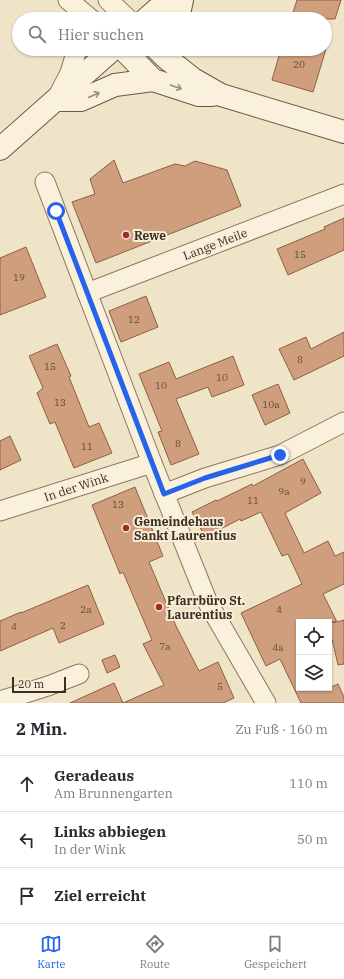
<!DOCTYPE html>
<html lang="de">
<meta charset="utf-8">
<style>
body{margin:0;font-family:"IBM Plex Serif",serif;background:#f7f7f7;color:#2b2b33}
.controls{position:absolute;right:12px;bottom:12px;display:grid;overflow:hidden;border-radius:0px;box-shadow:0 1px 3px #0004}
.controls button{width:36px;height:36px;display:grid;place-items:center;padding:0;border:0;border-bottom:1px solid #e1e1e2;background:#fff;color:#2b2b33;font:20px sans-serif}
.scale{position:absolute;left:12px;bottom:10px;width:54px;box-sizing:border-box;padding-left:4px;border:2px solid #3d2e20;border-top:0;font-size:11px;line-height:14px;white-space:nowrap;color:#3d2e20;-webkit-text-stroke:3px #f7eed8;paint-order:stroke}
.stop{position:absolute;width:12px;height:12px;margin:-9px;border:3px solid #2563eb;border-radius:50%;background:#fff}
.stop.end{background:#2563eb;border-color:#fff;box-shadow:0 1px 4px #0008}
.list{margin:0;padding:0;list-style:none}
h2{display:flex;justify-content:space-between;align-items:center;height:52px;margin:0;padding:0 16px;font-size:17px}
h2 small{font-size:13px;font-weight:400;color:#7c7c81}
.list li{display:grid;grid-template-columns:26px 1fr auto;gap:12px;align-items:center;box-sizing:border-box;height:56px;padding:0 16px;border-top:1px solid #e1e1e2}
.list b{display:block;font-size:15px;white-space:nowrap}
.list p{margin:0;font-size:13px;white-space:nowrap;color:#7c7c81}
.list em{font-size:13px;font-style:normal;color:#7c7c81}
.icon{flex:none;width:22px;height:22px;fill:none;stroke:currentColor;stroke-width:2;stroke-linecap:round;stroke-linejoin:round}
.map{position:relative;flex:none;width:344px;height:703px;overflow:hidden}
.search{position:absolute;background:#fff;box-shadow:0 1px 3px #0004;left:12px;right:12px;top:12px;height:44px;display:flex;align-items:center;gap:10px;box-sizing:border-box;padding:0 14px;border-radius:22px;color:#7c7c81;font-size:15px}
.sheet{height:220px;background:#fff}
nav{display:flex;justify-content:space-around;align-items:center;box-sizing:border-box;height:56px;border-top:1px solid #e1e1e2;background:#fff;font-size:11px;color:#7c7c81}
nav a{display:grid;justify-items:center;gap:2px}
nav .on{color:#2563eb}
.map>svg:first-child{display:block}
</style>
<div class="map">
<svg width="344" height="703" viewBox="0 0 344 703">
<rect width="100%" height="100%" fill="#f0e4c8"/>
<g fill="#cf9f7d" stroke="#8d5f41">
<path d="M297,0H341L335,19H291Z"/>
<path d="M281,49H326L313,92L272,80Z"/>
<path d="M114,160L123,183L175,164L185,166L195,161L227,170L241,206L96,263L72,202L95,194L90,179Z"/>
<path d="M344,218V250L288,275L277,249L325,229L324,227Z"/>
<path d="M26,247L46,297L0,315V258Z"/>
<path d="M146,296L158,327L121,342L109,311Z"/>
<path d="M344,332V356L294,380L279,349L306,337L311,349Z"/>
<path d="M57,344L71,376L69,377L89,427L99,423L112,453L74,468L55,422L50,424L37,393L43,388L29,356Z"/>
<path d="M233,356L244,385L212,397L208,387L176,399L199,454L171,465L158,432L162,431L139,374L169,362L176,379Z"/>
<path d="M278,384L290,413L265,425L252,395Z"/>
<path d="M10,436L21,460L0,470V441Z"/>
<path d="M303,459L321,493L285,513L304,553L328,541L335,556L344,552V584L323,594L337,622L344,620V664L338,665L332,639L329,641V623L336,622H299V688H329L338,684L344,697V703H301L280,659L266,666L241,613L302,584L288,554L282,556L261,512L241,521L240,519L205,537L192,512L216,500L217,501L252,484L253,486Z"/>
<path d="M135,487L163,556L149,562L176,626L199,671L218,662L234,698L223,703H70L114,683L123,703L164,685L143,644L152,640L123,572L120,574L92,505Z"/>
<path d="M88,585L104,624L59,643L53,628L0,651V621L21,612V613Z"/>
<path d="M115,655L120,667L107,673L102,660Z"/>
</g>
<g fill="none" stroke-linecap="round" stroke-linejoin="round">
<g stroke="#8d765c" stroke-width="21">
<g id="street">
<path d="M68,0L91,19"/>
<path d="M108,0L128,19"/>
<path d="M58,96L70,73L77,49"/>
<path d="M45,182L152,463L208,603L266,703"/>
<path d="M87,293L344,194"/>
<path d="M164,494L205,478L280,455L344,422"/>
<path d="M0,511L152,463"/>
<path d="M0,701L48,686L79,674"/>
</g>
</g>
<g stroke="#6f573f" stroke-width="24">
<g id="secondary">
<path d="M146,19L168,0"/>
<path d="M178,19L182,0"/>
<path d="M123,49L153,80L199,95H212"/>
<path d="M157,49L165,57L193,79L221,95L344,132"/>
<path d="M56,100H81L115,85L153,80"/>
<path d="M0,149L113,49"/>
</g>
</g>
<use href="#street" stroke="#faf1dc" stroke-width="19"/>
<use href="#secondary" stroke="#faf1dc" stroke-width="22"/>
</g>
<defs><path id="oneway-shaft" d="M-6 0H5M1.5-3L5.5 0L1.5 3" fill="none" stroke-width="1.6" stroke-linecap="round" stroke-linejoin="round"/></defs>
<g stroke="#9c907e">
<use href="#oneway-shaft" transform="translate(176 87) rotate(19)"/>
<use href="#oneway-shaft" transform="translate(94 95) rotate(-24)"/>
</g>
<g fill="none" stroke-linecap="round" stroke-linejoin="round">
<path stroke="#2563eb" stroke-width="5" d="M56,211L164,494L205,478L280,455"/>
</g>
<g fill="#9e2a2b" stroke="#f7eed8" stroke-width="1.5">
<circle cx="126" cy="235" r="4"/>
<circle cx="126" cy="528" r="4"/>
<circle cx="159" cy="607" r="4"/>
</g>
<g text-anchor="middle" dominant-baseline="central" stroke-width="4" stroke-linejoin="round" paint-order="stroke">
<g font-size="10" fill="#624a37">
<text x="299" y="64">20</text>
<text x="300" y="254">15</text>
<text x="19" y="277">19</text>
<text x="134" y="319">12</text>
<text x="300" y="359">8</text>
<text x="50" y="366">15</text>
<text x="222" y="377">10</text>
<text x="161" y="385">10</text>
<text x="60" y="402">13</text>
<text x="271" y="404">10a</text>
<text x="178" y="443">8</text>
<text x="87" y="446">11</text>
<text x="303" y="481">9</text>
<text x="284" y="491">9a</text>
<text x="253" y="500">11</text>
<text x="118" y="504">13</text>
<text x="86" y="609">2a</text>
<text x="279" y="609">4</text>
<text x="63" y="625">2</text>
<text x="14" y="626">4</text>
<text x="165" y="646">7a</text>
<text x="278" y="647">4a</text>
<text x="220" y="686">5</text>
</g>
<g font-size="12" font-weight="bold" fill="#3d2e20" stroke="#f7eed8" text-anchor="start">
<text x="134" y="235">Rewe</text>
<text x="134" y="521">Gemeindehaus<tspan x="134" dy="14">Sankt Laurentius</tspan></text>
<text x="167" y="600">Pfarrbüro St.<tspan x="167" dy="14">Laurentius</tspan></text>
</g>
<g font-size="12" fill="#3d2e20" stroke="#f7eed8">
<text transform="translate(215 244) rotate(-21)">Lange Meile</text>
<text transform="translate(76 487) rotate(-18)">In der Wink</text>
</g>
</g>
</svg>
<div class="controls">
<button><svg class="icon" aria-label="locate" viewBox="0 0 24 24"><circle cx="12" cy="12" r="6"/><path d="M12 2v4M12 18v4M2 12h4M18 12h4"/></svg></button>
<button><svg class="icon" aria-label="layers" viewBox="0 0 24 24"><path d="M12 4l9 5-9 5-9-5zM3 14l9 5 9-5"/></svg></button>
</div>
<div class="scale">20 m</div>
<div class="stop" style="left:56px;top:211px"></div>
<div class="stop end" style="left:280px;top:455px"></div>
<div class="search"><svg class="icon" aria-label="search" viewBox="0 0 24 24"><circle cx="10" cy="10" r="6"/><path d="M15 15l6 6"/></svg>Hier suchen</div>
</div>
<section class="sheet">
<h2>2 Min.<small>Zu Fuß · 160 m</small></h2>
<ul class="list">
<li><svg class="icon" aria-label="ahead" viewBox="0 0 24 24"><path d="M12 20V5M6 11l6-6 6 6"/></svg><div><b>Geradeaus</b><p>Am Brunnengarten</p></div><em>110 m</em></li>
<li><svg class="icon" aria-label="left" viewBox="0 0 24 24"><path d="M17 20v-9H6M10 6l-5 5 5 5"/></svg><div><b>Links abbiegen</b><p>In der Wink</p></div><em>50 m</em></li>
<li><svg class="icon" aria-label="arrive" viewBox="0 0 24 24"><path d="M6 21V4h12l-3 4 3 4H6"/></svg><div><b>Ziel erreicht</b></div></li>
</ul>
</section>
<nav>
<a class="on"><svg class="icon" aria-label="map" viewBox="0 0 24 24"><path d="M3 6l6-2 6 2 6-2v14l-6 2-6-2-6 2zM9 4v14M15 6v14"/></svg>Karte</a>
<a><svg class="icon" aria-label="directions" viewBox="0 0 24 24"><path d="M12 3l9 9-9 9-9-9zM9 14v-3h6M13 9l2 2-2 2"/></svg>Route</a>
<a><svg class="icon" aria-label="saved" viewBox="0 0 24 24"><path d="M7 4h10v16l-5-4-5 4z"/></svg>Gespeichert</a>
</nav>
